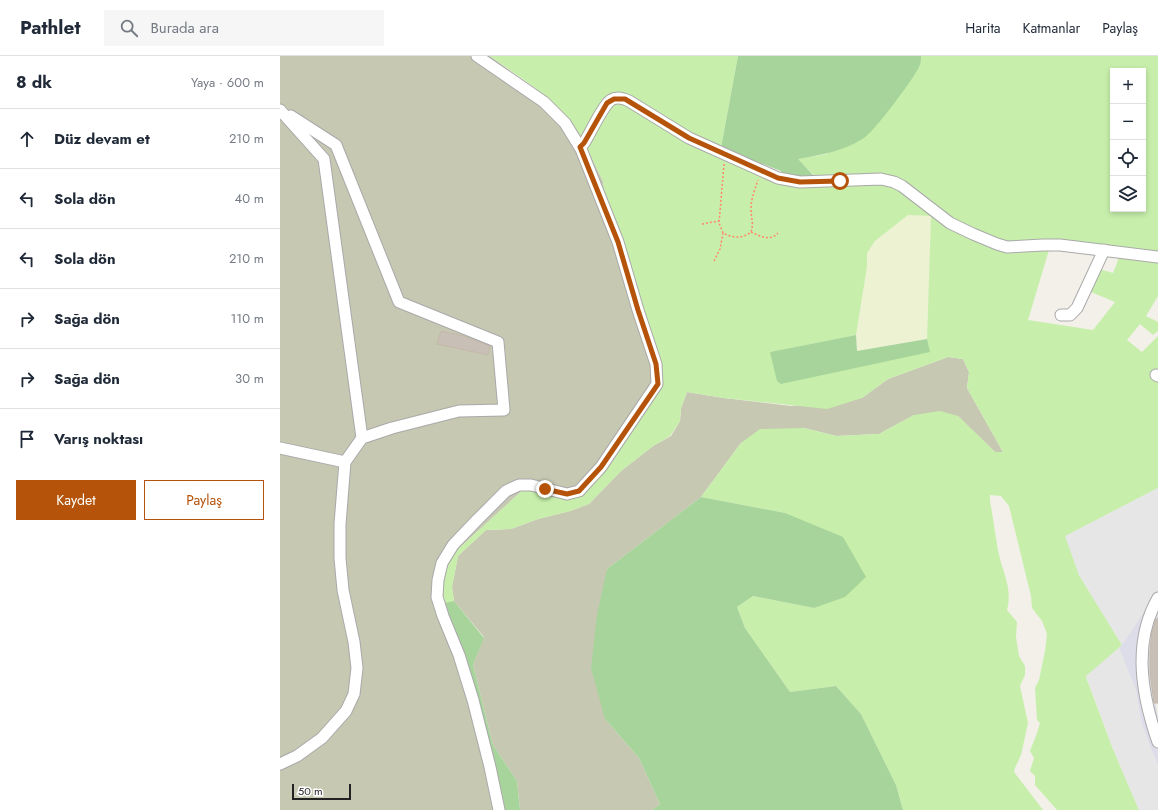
<!DOCTYPE html>
<html lang="tr">
<meta charset="utf-8">
<style>
body{margin:0;font-family:Jost,sans-serif;background:#f6f6f7;color:#1f2937}
.controls{position:absolute;right:12px;top:12px;display:grid;overflow:hidden;border-radius:0px;box-shadow:0 2px 6px #0003}
.controls button{width:36px;height:36px;display:grid;place-items:center;padding:0;border:0;border-bottom:1px solid #e0e1e3;background:#fff;color:#1f2937;font:20px sans-serif}
.scale{position:absolute;left:12px;bottom:10px;width:59px;box-sizing:border-box;padding-left:4px;border:2px solid #222;border-top:0;font-size:11px;line-height:14px;white-space:nowrap;color:#222;-webkit-text-stroke:3px #fff;paint-order:stroke}
.stop{position:absolute;width:12px;height:12px;margin:-9px;border:3px solid #b45309;border-radius:50%;background:#fff}
.stop.end{background:#b45309;border-color:#fff;box-shadow:0 1px 4px #0008}
.list{margin:0;padding:0;list-style:none}
h2{display:flex;justify-content:space-between;align-items:center;height:52px;margin:0;padding:0 16px;font-size:17px}
h2 small{font-size:13px;font-weight:400;color:#747a83}
.list li{display:grid;grid-template-columns:26px 1fr auto;gap:12px;align-items:center;box-sizing:border-box;height:60px;padding:0 16px;border-top:1px solid #e0e1e3}
.list b{display:block;font-size:15px;white-space:nowrap}
.list em{font-size:13px;font-style:normal;color:#747a83}
.actions{display:flex;gap:8px;padding:12px 16px}
.actions a{flex:1;padding:9px 0;border:1px solid #b45309;border-radius:0px;text-align:center;font-size:14px;color:#b45309}
.actions .main{background:#b45309;color:#fff}
.icon{flex:none;width:22px;height:22px;fill:none;stroke:currentColor;stroke-width:2;stroke-linecap:round;stroke-linejoin:round}
.map{position:relative;flex:none;width:878px;height:754px;overflow:hidden}
header{display:flex;align-items:center;gap:24px;box-sizing:border-box;height:56px;padding:0 20px;background:#fff;border-bottom:1px solid #e0e1e3}
header strong{font-size:19px}
nav{display:flex;gap:22px;margin-inline-start:auto;font-size:14px}
.search{width:280px;height:36px;background:#f6f6f7;display:flex;align-items:center;gap:10px;box-sizing:border-box;padding:0 14px;border-radius:0px;color:#747a83;font-size:15px}
main{display:flex}
aside{flex:1;background:#fff}
.map>svg:first-child{display:block}
</style>
<header>
<strong>Pathlet</strong>
<div class="search"><svg class="icon" aria-label="search" viewBox="0 0 24 24"><circle cx="10" cy="10" r="6"/><path d="M15 15l6 6"/></svg>Burada ara</div>
<nav><a>Harita</a><a>Katmanlar</a><a>Paylaş</a></nav>
</header>
<main>
<aside>
<h2>8 dk<small>Yaya · 600 m</small></h2>
<ul class="list">
<li><svg class="icon" aria-label="ahead" viewBox="0 0 24 24"><path d="M12 20V5M6 11l6-6 6 6"/></svg><div><b>Düz devam et</b></div><em>210 m</em></li>
<li><svg class="icon" aria-label="left" viewBox="0 0 24 24"><path d="M17 20v-9H6M10 6l-5 5 5 5"/></svg><div><b>Sola dön</b></div><em>40 m</em></li>
<li><svg class="icon" aria-label="left" viewBox="0 0 24 24"><path d="M17 20v-9H6M10 6l-5 5 5 5"/></svg><div><b>Sola dön</b></div><em>210 m</em></li>
<li><svg class="icon" aria-label="right" viewBox="0 0 24 24"><path d="M7 20v-9h11M14 6l5 5-5 5"/></svg><div><b>Sağa dön</b></div><em>110 m</em></li>
<li><svg class="icon" aria-label="right" viewBox="0 0 24 24"><path d="M7 20v-9h11M14 6l5 5-5 5"/></svg><div><b>Sağa dön</b></div><em>30 m</em></li>
<li><svg class="icon" aria-label="arrive" viewBox="0 0 24 24"><path d="M6 21V4h12l-3 4 3 4H6"/></svg><div><b>Varış noktası</b></div></li>
</ul>
<div class="actions"><a class="main">Kaydet</a><a>Paylaş</a></div>
</aside>
<div class="map">
<svg width="878" height="754" viewBox="0 0 878 754">
<rect width="100%" height="100%" fill="#f2f0e8"/>
<g fill="#c6c8b2">
<path d="M0,0H210L270,44L283,56L295,69L323,125L329,173L382,326L291,442L244,433L175,496L166,506L161,539L183,594L225,754H0Z"/>
<path d="M668,301L683,303L689,316L687,332L723,396H715L678,360L634,359L599,378L556,380L524,372L461,387L421,441L327,513L325,663L359,702L380,748L372,754H240L237,725L213,689L193,609L204,581L174,545L172,531L178,500L206,474L231,473L258,463L290,455L309,448L341,415L373,390L391,380L400,365L401,352L407,336L444,342L511,350L582,342L608,323Z"/>
</g>
<path fill="#edf2d3" d="M628,159L651,160L647,283L577,295L576,279L587,211V197L595,185Z"/>
<g fill="#c7efab" fill-rule="evenodd">
<path d="M210,0H458L441,92L342,38L302,82C282,46 243,24 210,0Z"/>
<path d="M641,0H878V198L772,184H746L735,187L728,188L675,166L623,127L521,122L518,120L534,119L517,103L547,98L640,10ZM833,15H863V153H833Z"/>
<path d="M342,45L487,121L597,126L614,129L682,178L769,194L748,264L813,274L835,246L811,236L819,213L833,217L840,199L878,204V240L866,260L878,266V275L873,279L860,268L847,284L862,296L878,280V432L786,480L799,519L842,589L806,621L833,693L859,754H777L755,729V720L750,715L754,702L750,695L757,677L760,667L757,664L755,632L759,624L765,595L767,578L762,565L752,552L751,540L729,450L721,440L710,439V445C713,461 715,478 718,494C722,516 733,531 727,554L737,566L736,581L739,600L745,610V619L740,630L748,667L741,699L735,712L734,716L763,754H623L616,729L581,658L556,630L510,636L465,572L457,551L473,540L534,552L505,457L421,441L461,387L480,373L524,372L556,380L599,378L634,359L660,355L678,360L715,396H723L687,332L689,316L683,303L668,301L608,323L582,342L547,353L444,342L407,336L401,352L400,365L390,380L373,390L341,415L309,448L290,455L258,463L231,473L206,474L178,500L172,531L174,545L164,547L161,539L166,506L175,496L244,433L291,442L381,326L329,173L323,125L305,89L330,49ZM628,159L651,160L647,283L649,296H491L576,279L587,211V197L595,185Z"/>
</g>
<g fill="#a7d49a">
<path d="M458,0H641C641,3 641,6 640,9C636,20 594,76 584,82C564,95 541,99 518,103L534,120H518L502,118L501,115L441,92Z"/>
<path d="M576,279L577,295L647,283L650,296L501,328L497,325L490,296Z"/>
<path d="M421,441L505,457L563,481L586,521L565,541L534,552L473,540L457,551L465,572L510,636L556,630L581,658L616,729L623,754H372L380,748L359,702L325,663L311,612L317,559L327,513Z"/>
<path d="M174,545L204,582L193,609L213,689L237,725L240,754H225L183,594L164,547Z"/>
</g>
<g fill="#e6e6e6">
<path d="M878,432V535L842,589L799,519L785,480Z"/>
<path d="M839,592L856,634L861,665L870,690L878,709V754H859L833,693L806,620Z"/>
</g>
<path fill="#dddce9" d="M878,535V562L872,576L870,602L872,630L878,661V709L870,690L861,665L856,634L839,592L842,589Z"/>
<g fill="#c8c0b7" stroke="#c5b8a9">
<path d="M161,275L183,280L210,290L208,299L157,288Z"/>
<path d="M876,563H878V647H874L870,616V596L872,576Z"/>
</g>
<g fill="none" stroke-linecap="round" stroke-linejoin="round">
<g stroke="#a9a9a9" stroke-width="13">
<g id="minor">
<path d="M197,0L264,46L285,67L301,93L338,186L358,254L376,308L377,328L321,411L299,435L287,438L251,429H239L226,435L196,465L173,489L162,507L158,524L157,541L163,560L179,599L193,644L210,711L219,754"/>
<path d="M0,54L44,103L82,382L65,406L60,468V502L63,534L74,586L77,612L74,638L66,655L42,682L17,700L0,708"/>
<path d="M11,60L56,89L119,246L218,286L224,354L179,355L112,372L82,382"/>
<path d="M300,91L304,87C310,78 323,49 331,44C337,40 343,42 349,45L409,82L498,122L520,126L601,123L614,126L622,130L670,167L693,178L717,188L727,191L763,189H780L878,201"/>
<path d="M781,259H790L797,252L824,194"/>
<path d="M876,319L878,320"/>
<path d="M0,392L65,406"/>
<path d="M878,542C852,587 862,640 878,686"/>
</g>
</g>
<g stroke="#ff876c" stroke-width="1.5" stroke-dasharray="2 2" stroke-linecap="butt">
<path d="M444,108L439,167L443,177C452,182 463,183 471,176C474,168 471,162 471,153C471,143 475,133 478,124"/>
<path d="M422,168L439,165"/>
<path d="M471,176C480,180 490,186 498,177"/>
<path d="M434,205L440,193L443,177"/>
</g>
<use href="#minor" stroke="#fff" stroke-width="11"/>
</g>
<g fill="none" stroke-linecap="round" stroke-linejoin="round">
<path stroke="#b45309" stroke-width="5" d="M265,433L287,438L299,435L321,411L378,328L376,308L358,254L338,186L300,91L304,87L327,47L334,43H345L409,82L498,122L520,126L560,125"/>
</g>
</svg>
<div class="controls">
<button>+</button>
<button>−</button>
<button><svg class="icon" aria-label="locate" viewBox="0 0 24 24"><circle cx="12" cy="12" r="6"/><path d="M12 2v4M12 18v4M2 12h4M18 12h4"/></svg></button>
<button><svg class="icon" aria-label="layers" viewBox="0 0 24 24"><path d="M12 4l9 5-9 5-9-5zM3 14l9 5 9-5"/></svg></button>
</div>
<div class="scale">50 m</div>
<div class="stop" style="left:560px;top:125px"></div>
<div class="stop end" style="left:265px;top:433px"></div>
</div>
</main>
